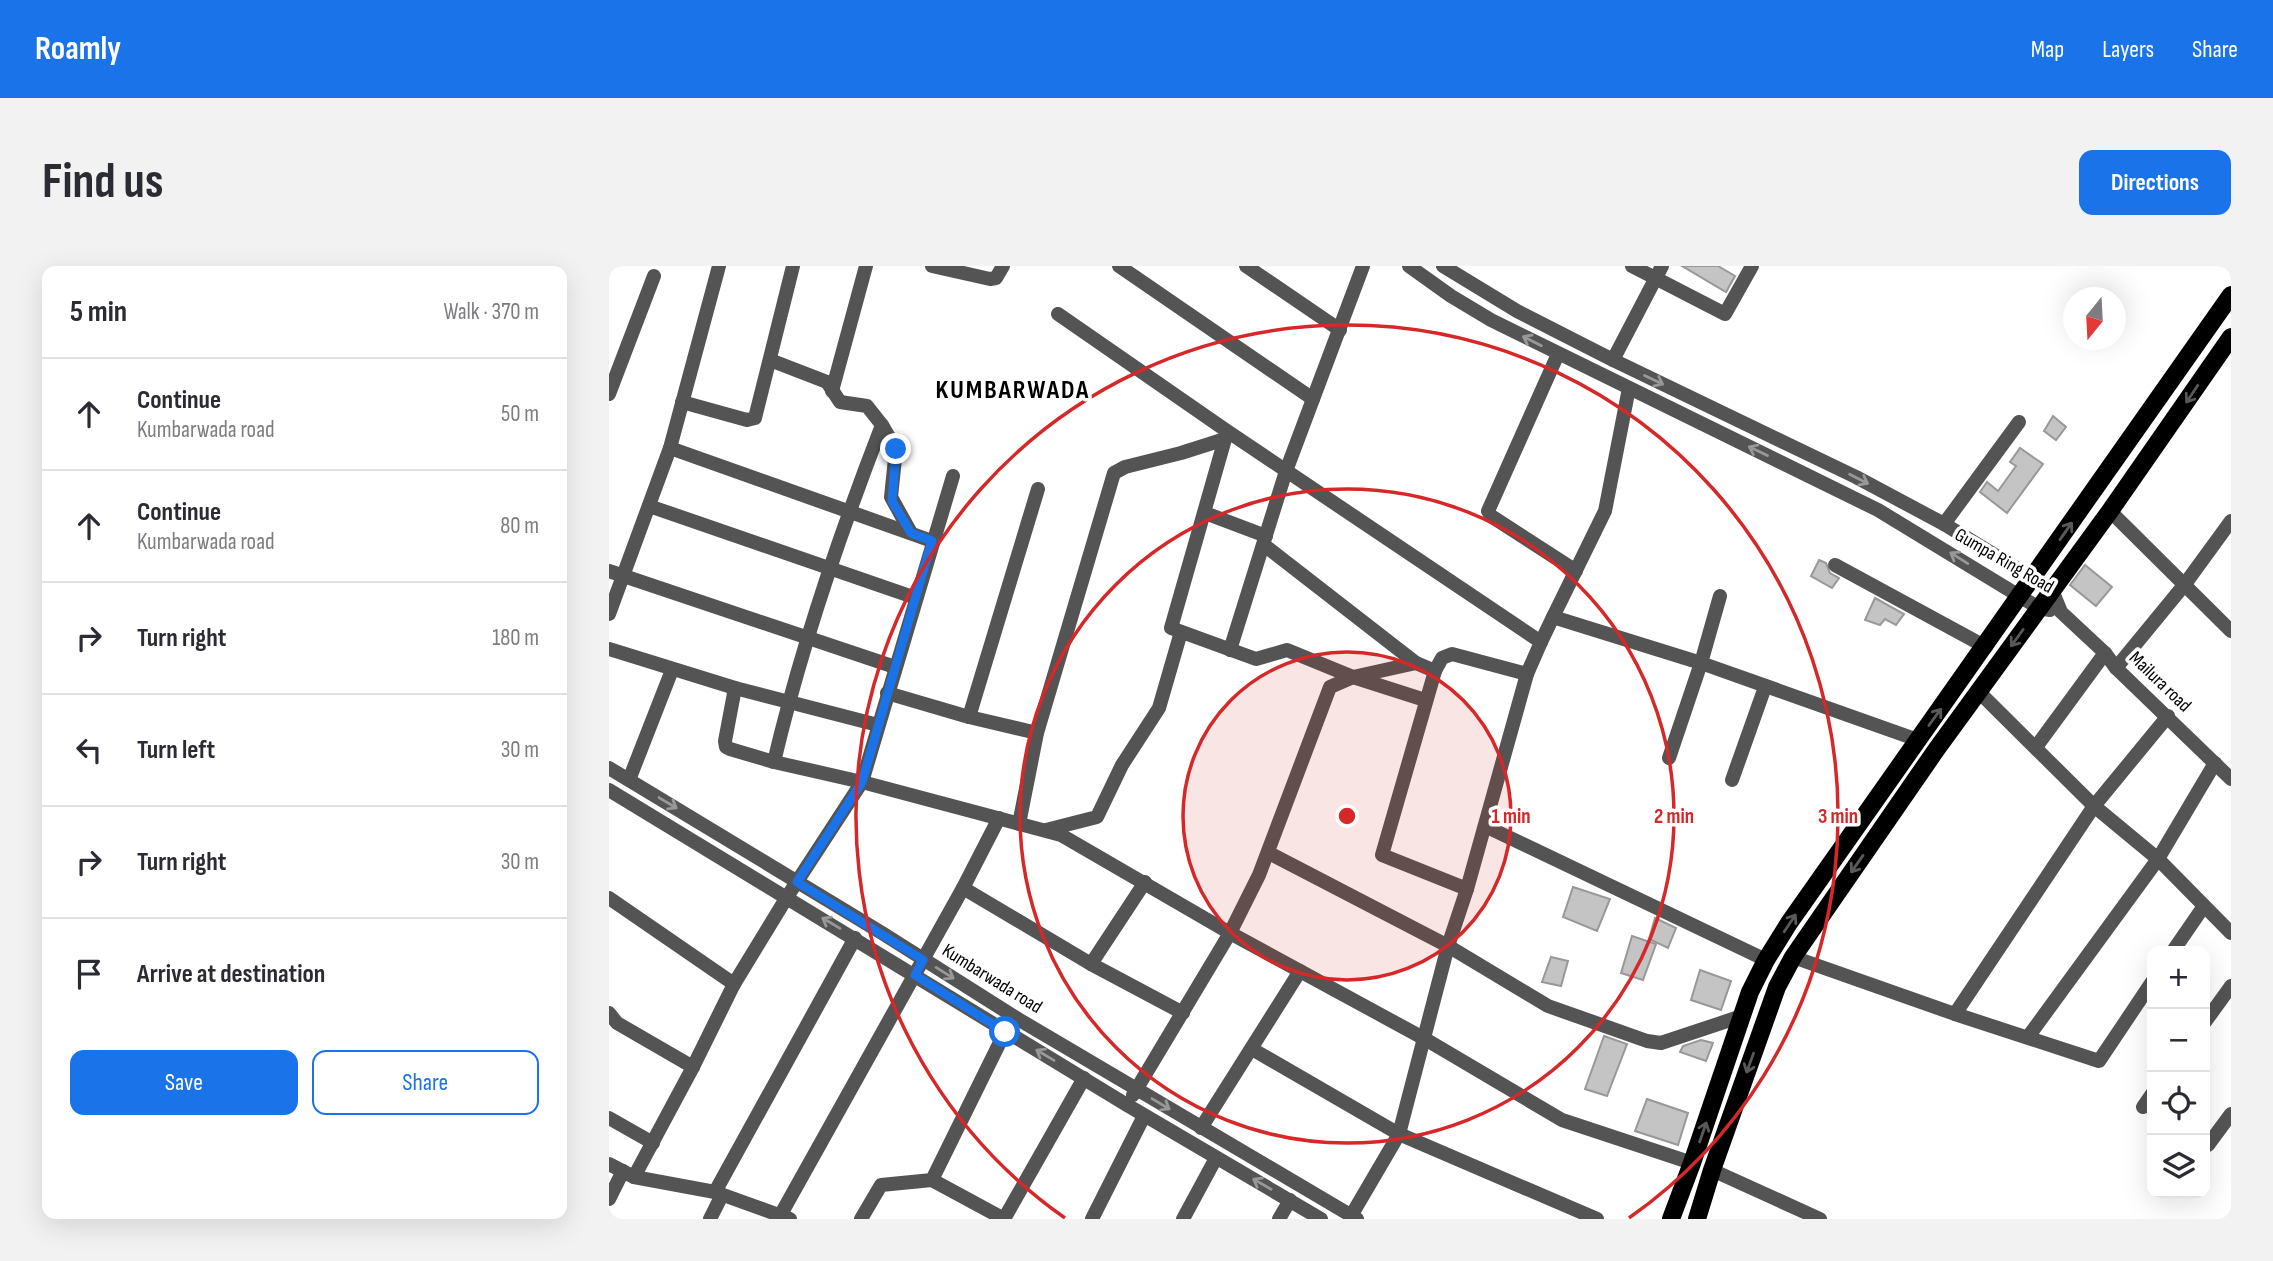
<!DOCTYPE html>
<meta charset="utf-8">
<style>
body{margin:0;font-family:"Sofia Sans Condensed",sans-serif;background:#f2f2f3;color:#2b2b33}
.controls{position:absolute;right:21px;bottom:21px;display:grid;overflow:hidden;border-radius:14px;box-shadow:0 7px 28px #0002}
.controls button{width:63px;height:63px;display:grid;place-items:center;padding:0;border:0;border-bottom:2px solid #e1e1e2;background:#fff;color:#2b2b33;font:35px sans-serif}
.compass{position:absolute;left:1454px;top:21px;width:63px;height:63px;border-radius:50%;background:#fff;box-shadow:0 7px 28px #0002;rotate:198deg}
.stop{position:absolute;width:21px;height:21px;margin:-16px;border:5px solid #1a73e8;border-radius:50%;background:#fff}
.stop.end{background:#1a73e8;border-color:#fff;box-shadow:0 2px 7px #0008}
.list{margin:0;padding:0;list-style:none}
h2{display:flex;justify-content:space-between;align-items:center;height:91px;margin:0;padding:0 28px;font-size:30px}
h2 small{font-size:23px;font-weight:400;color:#7c7c81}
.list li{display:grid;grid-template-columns:46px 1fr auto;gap:21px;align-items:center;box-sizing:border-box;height:112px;padding:0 28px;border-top:2px solid #e1e1e2}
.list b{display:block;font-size:26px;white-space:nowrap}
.list p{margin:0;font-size:23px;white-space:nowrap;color:#7c7c81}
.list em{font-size:23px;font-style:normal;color:#7c7c81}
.actions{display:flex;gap:14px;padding:21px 28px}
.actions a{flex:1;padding:16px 0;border:2px solid #1a73e8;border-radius:14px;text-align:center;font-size:24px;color:#1a73e8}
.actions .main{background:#1a73e8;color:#fff}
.icon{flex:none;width:38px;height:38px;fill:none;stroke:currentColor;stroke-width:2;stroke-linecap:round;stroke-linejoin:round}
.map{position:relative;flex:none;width:1622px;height:953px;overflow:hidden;border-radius:14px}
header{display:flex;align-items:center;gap:42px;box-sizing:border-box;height:98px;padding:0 35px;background:#1a73e8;color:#fff}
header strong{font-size:33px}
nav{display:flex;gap:38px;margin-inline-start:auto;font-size:24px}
.intro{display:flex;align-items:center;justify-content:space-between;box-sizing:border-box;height:168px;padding:0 42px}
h1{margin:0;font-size:49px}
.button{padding:18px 32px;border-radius:14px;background:#1a73e8;color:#fff;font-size:24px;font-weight:700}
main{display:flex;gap:42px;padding:0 42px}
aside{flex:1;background:#fff;border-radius:14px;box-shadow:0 7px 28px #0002}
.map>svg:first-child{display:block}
</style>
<header>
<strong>Roamly</strong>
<nav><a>Map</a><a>Layers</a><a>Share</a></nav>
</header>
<div class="intro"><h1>Find us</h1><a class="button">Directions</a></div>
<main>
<aside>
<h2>5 min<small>Walk · 370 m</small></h2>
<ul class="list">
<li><svg class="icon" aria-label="ahead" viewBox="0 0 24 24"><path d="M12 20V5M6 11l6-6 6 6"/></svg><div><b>Continue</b><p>Kumbarwada road</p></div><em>50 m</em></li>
<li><svg class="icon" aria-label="ahead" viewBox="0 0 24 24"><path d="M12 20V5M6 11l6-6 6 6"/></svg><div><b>Continue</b><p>Kumbarwada road</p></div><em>80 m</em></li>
<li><svg class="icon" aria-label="right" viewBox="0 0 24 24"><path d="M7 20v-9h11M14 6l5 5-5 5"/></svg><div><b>Turn right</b></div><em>180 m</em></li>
<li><svg class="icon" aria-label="left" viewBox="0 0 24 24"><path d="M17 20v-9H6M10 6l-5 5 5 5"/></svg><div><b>Turn left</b></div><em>30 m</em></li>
<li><svg class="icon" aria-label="right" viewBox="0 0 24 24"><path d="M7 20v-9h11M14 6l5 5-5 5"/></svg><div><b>Turn right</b></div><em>30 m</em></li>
<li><svg class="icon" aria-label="arrive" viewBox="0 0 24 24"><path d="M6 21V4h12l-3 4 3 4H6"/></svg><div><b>Arrive at destination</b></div></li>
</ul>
<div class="actions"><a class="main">Save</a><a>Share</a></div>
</aside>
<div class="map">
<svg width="1622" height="953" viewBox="0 0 1622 953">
<rect width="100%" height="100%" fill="#fff"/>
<g fill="#c4c4c4" stroke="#989898" stroke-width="2">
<path d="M1073,0H1109L1126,10L1117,26Z"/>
<path d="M1444,150L1457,161L1447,174L1435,165Z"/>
<path d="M1411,182L1434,198L1398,247L1371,226L1378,216L1389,225L1407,200L1401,196Z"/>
<path d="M1210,294L1217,297L1221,307L1230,312L1223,322L1202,310Z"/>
<path d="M1476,299L1503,321L1487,340L1461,319Z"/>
<path d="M1266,332L1295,348L1287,359L1276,353L1271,359L1256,354Z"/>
<path d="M964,621L1001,633L988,665L954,651Z"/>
<path d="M1046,652L1067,662L1059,682L1040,673Z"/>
<path d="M1023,670L1047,678L1034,714L1012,707Z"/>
<path d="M942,691L959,695L952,720L933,716Z"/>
<path d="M1091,704L1122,715L1112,744L1082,734Z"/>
<path d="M995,770L1018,778L998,830L976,823Z"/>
<path d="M1092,774L1104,777L1097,795L1071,786L1074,780Z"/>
<path d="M1038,833L1079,847L1069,879L1026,865Z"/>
</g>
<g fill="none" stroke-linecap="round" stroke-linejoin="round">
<g stroke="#545454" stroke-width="14">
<path d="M323,0L381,13L387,12L394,0"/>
<path d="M510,0L704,133"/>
<path d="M637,0L731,64"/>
<path d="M800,0L842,30L882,54L1269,244L1430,342L1441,344"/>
<path d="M834,0L908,45L1004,94L1247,211L1335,258L1443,324L1452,346L1496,387L1507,402L1622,513"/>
<path d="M1023,0L1116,48L1143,0"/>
<path d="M449,48L618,165L932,376L918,408L858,623L839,680L790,868L643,783"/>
<path d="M949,88L879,245L882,250L967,305"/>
<path d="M161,94L218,116L231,136L258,140L273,159L287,183L282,231L302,267"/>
<path d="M1004,94L1053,0"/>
<path d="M223,125L257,0"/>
<path d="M0,128L45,10"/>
<path d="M73,136L138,154L146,152L184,0"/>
<path d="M618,166L562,362L647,393L678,384L744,411L816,434"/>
<path d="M61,182L323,275"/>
<path d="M40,240L307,332"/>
<path d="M1501,245L1622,365"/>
<path d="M596,247L657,270"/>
<path d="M1335,258L1410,156"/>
<path d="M655,279L807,397L826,405"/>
<path d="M1226,299L1377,381"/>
<path d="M0,305L286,401"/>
<path d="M0,348L61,182L110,0"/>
<path d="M944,351L996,245L1020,122"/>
<path d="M932,376L944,351L1092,397L1309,474"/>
<path d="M0,383L126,422L269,459"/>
<path d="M621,384L677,205L754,0"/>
<path d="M1507,402L1576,318L1622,255"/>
<path d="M126,422L116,475L117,481L121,483L165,496L253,516L452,569L621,667L816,773L953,854L1083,897"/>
<path d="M1370,426L1485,540L1549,593L1622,667"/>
<path d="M278,427L360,451L428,467"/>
<path d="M360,451L429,223"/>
<path d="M1427,481L1496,387"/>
<path d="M1060,492L1092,397L1111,330"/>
<path d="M165,496C192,381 230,270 273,159"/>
<path d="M0,502L273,667L409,753L748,953"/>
<path d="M20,514L63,404"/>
<path d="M1123,514L1156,421"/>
<path d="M0,524L518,839L712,953"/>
<path d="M410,558L428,467L505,207L516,201L572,187L616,173"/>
<path d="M876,560L1157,694"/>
<path d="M437,564L488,551L513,499L550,442L572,366"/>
<path d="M660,587L839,680L939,740L1038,775L1052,777L1133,750"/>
<path d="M354,622L482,698L574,747"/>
<path d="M858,623L773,589L826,405L833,392L843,388L918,408"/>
<path d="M0,632L125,718"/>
<path d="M1564,685L1595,640"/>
<path d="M1184,691L1346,748L1490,795L1543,716"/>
<path d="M482,698L536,616"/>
<path d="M0,747L8,757L84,801"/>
<path d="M1346,748L1485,540L1559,450"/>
<path d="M1596,756L1622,720"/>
<path d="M1419,771L1549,593L1606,497"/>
<path d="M524,829L621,667L650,609L721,421L744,411L807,397"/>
<path d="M1534,841L1543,828"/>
<path d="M0,852L44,877"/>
<path d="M592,862L691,705"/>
<path d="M1599,879L1622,848"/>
<path d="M0,898L25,911L106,926L181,953"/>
<path d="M1103,904L1211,953"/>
<path d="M25,911L84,801L125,718L178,631L253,516L344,210"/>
<path d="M323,914L395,953"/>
<path d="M106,926L246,672"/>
<path d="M0,933L14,905"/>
<path d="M171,950L354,622L390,552"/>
<path d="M742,950L790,868L988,953"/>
<path d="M101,953L113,929"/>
<path d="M252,953L272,919L323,914L396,766"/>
<path d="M395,953L475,812"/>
<path d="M483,953L535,850"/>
<path d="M574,953L607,892"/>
<path d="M670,953L681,934"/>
</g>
<g stroke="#000" stroke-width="18">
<path d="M1062,953L1083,897L1141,726L1157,694L1180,657L1622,29"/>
<path d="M1088,953L1103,904L1168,721L1184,691L1327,484L1501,245L1622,71"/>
</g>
</g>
<defs><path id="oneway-shaft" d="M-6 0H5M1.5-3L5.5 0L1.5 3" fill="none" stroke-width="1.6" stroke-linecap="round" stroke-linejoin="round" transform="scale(1.75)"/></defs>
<g stroke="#989898">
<use href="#oneway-shaft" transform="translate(923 75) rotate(-153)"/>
<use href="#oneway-shaft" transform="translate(1045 114) rotate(26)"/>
<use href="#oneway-shaft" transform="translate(1149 185) rotate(-154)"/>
<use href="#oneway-shaft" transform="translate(1250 213) rotate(27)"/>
<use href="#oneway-shaft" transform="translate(1350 292) rotate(-148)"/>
<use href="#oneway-shaft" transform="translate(59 537) rotate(31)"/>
<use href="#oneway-shaft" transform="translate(222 657) rotate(-149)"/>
<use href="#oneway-shaft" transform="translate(336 707) rotate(32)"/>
<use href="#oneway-shaft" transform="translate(436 789) rotate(-149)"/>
<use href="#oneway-shaft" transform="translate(552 838) rotate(31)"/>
<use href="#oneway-shaft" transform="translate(653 918) rotate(-150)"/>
</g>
<g stroke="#595959">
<use href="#oneway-shaft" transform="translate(1583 128) rotate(124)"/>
<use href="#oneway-shaft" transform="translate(1457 265) rotate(-55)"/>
<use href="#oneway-shaft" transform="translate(1408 372) rotate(126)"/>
<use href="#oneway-shaft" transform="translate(1326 451) rotate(-54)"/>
<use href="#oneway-shaft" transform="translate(1248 598) rotate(125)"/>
<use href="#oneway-shaft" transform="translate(1181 657) rotate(-56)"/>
<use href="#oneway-shaft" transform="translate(1141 797) rotate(110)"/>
<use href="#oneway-shaft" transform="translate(1094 866) rotate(-71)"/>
</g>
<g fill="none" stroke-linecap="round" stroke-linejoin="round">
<path stroke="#1a73e8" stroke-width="9" d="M287,183L283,235L302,267L323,275L253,516L188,616L314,694L306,709L396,766"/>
</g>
<circle cx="738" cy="550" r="164" fill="#d62828" fill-opacity=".12"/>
<g fill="none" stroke="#d62828" stroke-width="3.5">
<circle cx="738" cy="550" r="164"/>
<circle cx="738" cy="550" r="327"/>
<path d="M456 952A491 491 0 1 1 1020 952"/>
</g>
<g text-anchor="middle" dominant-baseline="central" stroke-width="7" stroke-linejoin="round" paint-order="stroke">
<g font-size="19" fill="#000" stroke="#fff">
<text transform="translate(1395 295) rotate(30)">Gumpa Ring Road</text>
<text transform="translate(1551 416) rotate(44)">Mailura road</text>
<text transform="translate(383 713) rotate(32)">Kumbarwada road</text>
</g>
<g font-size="26" font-weight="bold" letter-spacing="2" fill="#000" stroke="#fff">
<text x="404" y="124">KUMBARWADA</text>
</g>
</g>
<circle cx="738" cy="550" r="10" fill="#d62828" stroke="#fff" stroke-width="3.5"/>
<g font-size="21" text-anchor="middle" font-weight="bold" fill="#d62828" stroke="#fff" stroke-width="7" stroke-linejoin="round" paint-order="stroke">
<text x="902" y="557">1 min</text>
<text x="1065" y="557">2 min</text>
<text x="1229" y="557">3 min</text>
</g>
</svg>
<div class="controls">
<button>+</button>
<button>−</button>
<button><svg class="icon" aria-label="locate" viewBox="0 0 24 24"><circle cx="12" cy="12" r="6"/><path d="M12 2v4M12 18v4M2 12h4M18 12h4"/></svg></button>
<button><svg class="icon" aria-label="layers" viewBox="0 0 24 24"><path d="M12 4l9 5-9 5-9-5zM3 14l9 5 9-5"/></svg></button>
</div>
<svg class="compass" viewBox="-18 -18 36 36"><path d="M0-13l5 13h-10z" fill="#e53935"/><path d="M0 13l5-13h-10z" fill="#7c7c81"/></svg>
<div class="stop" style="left:396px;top:766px"></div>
<div class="stop end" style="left:287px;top:183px"></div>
</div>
</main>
